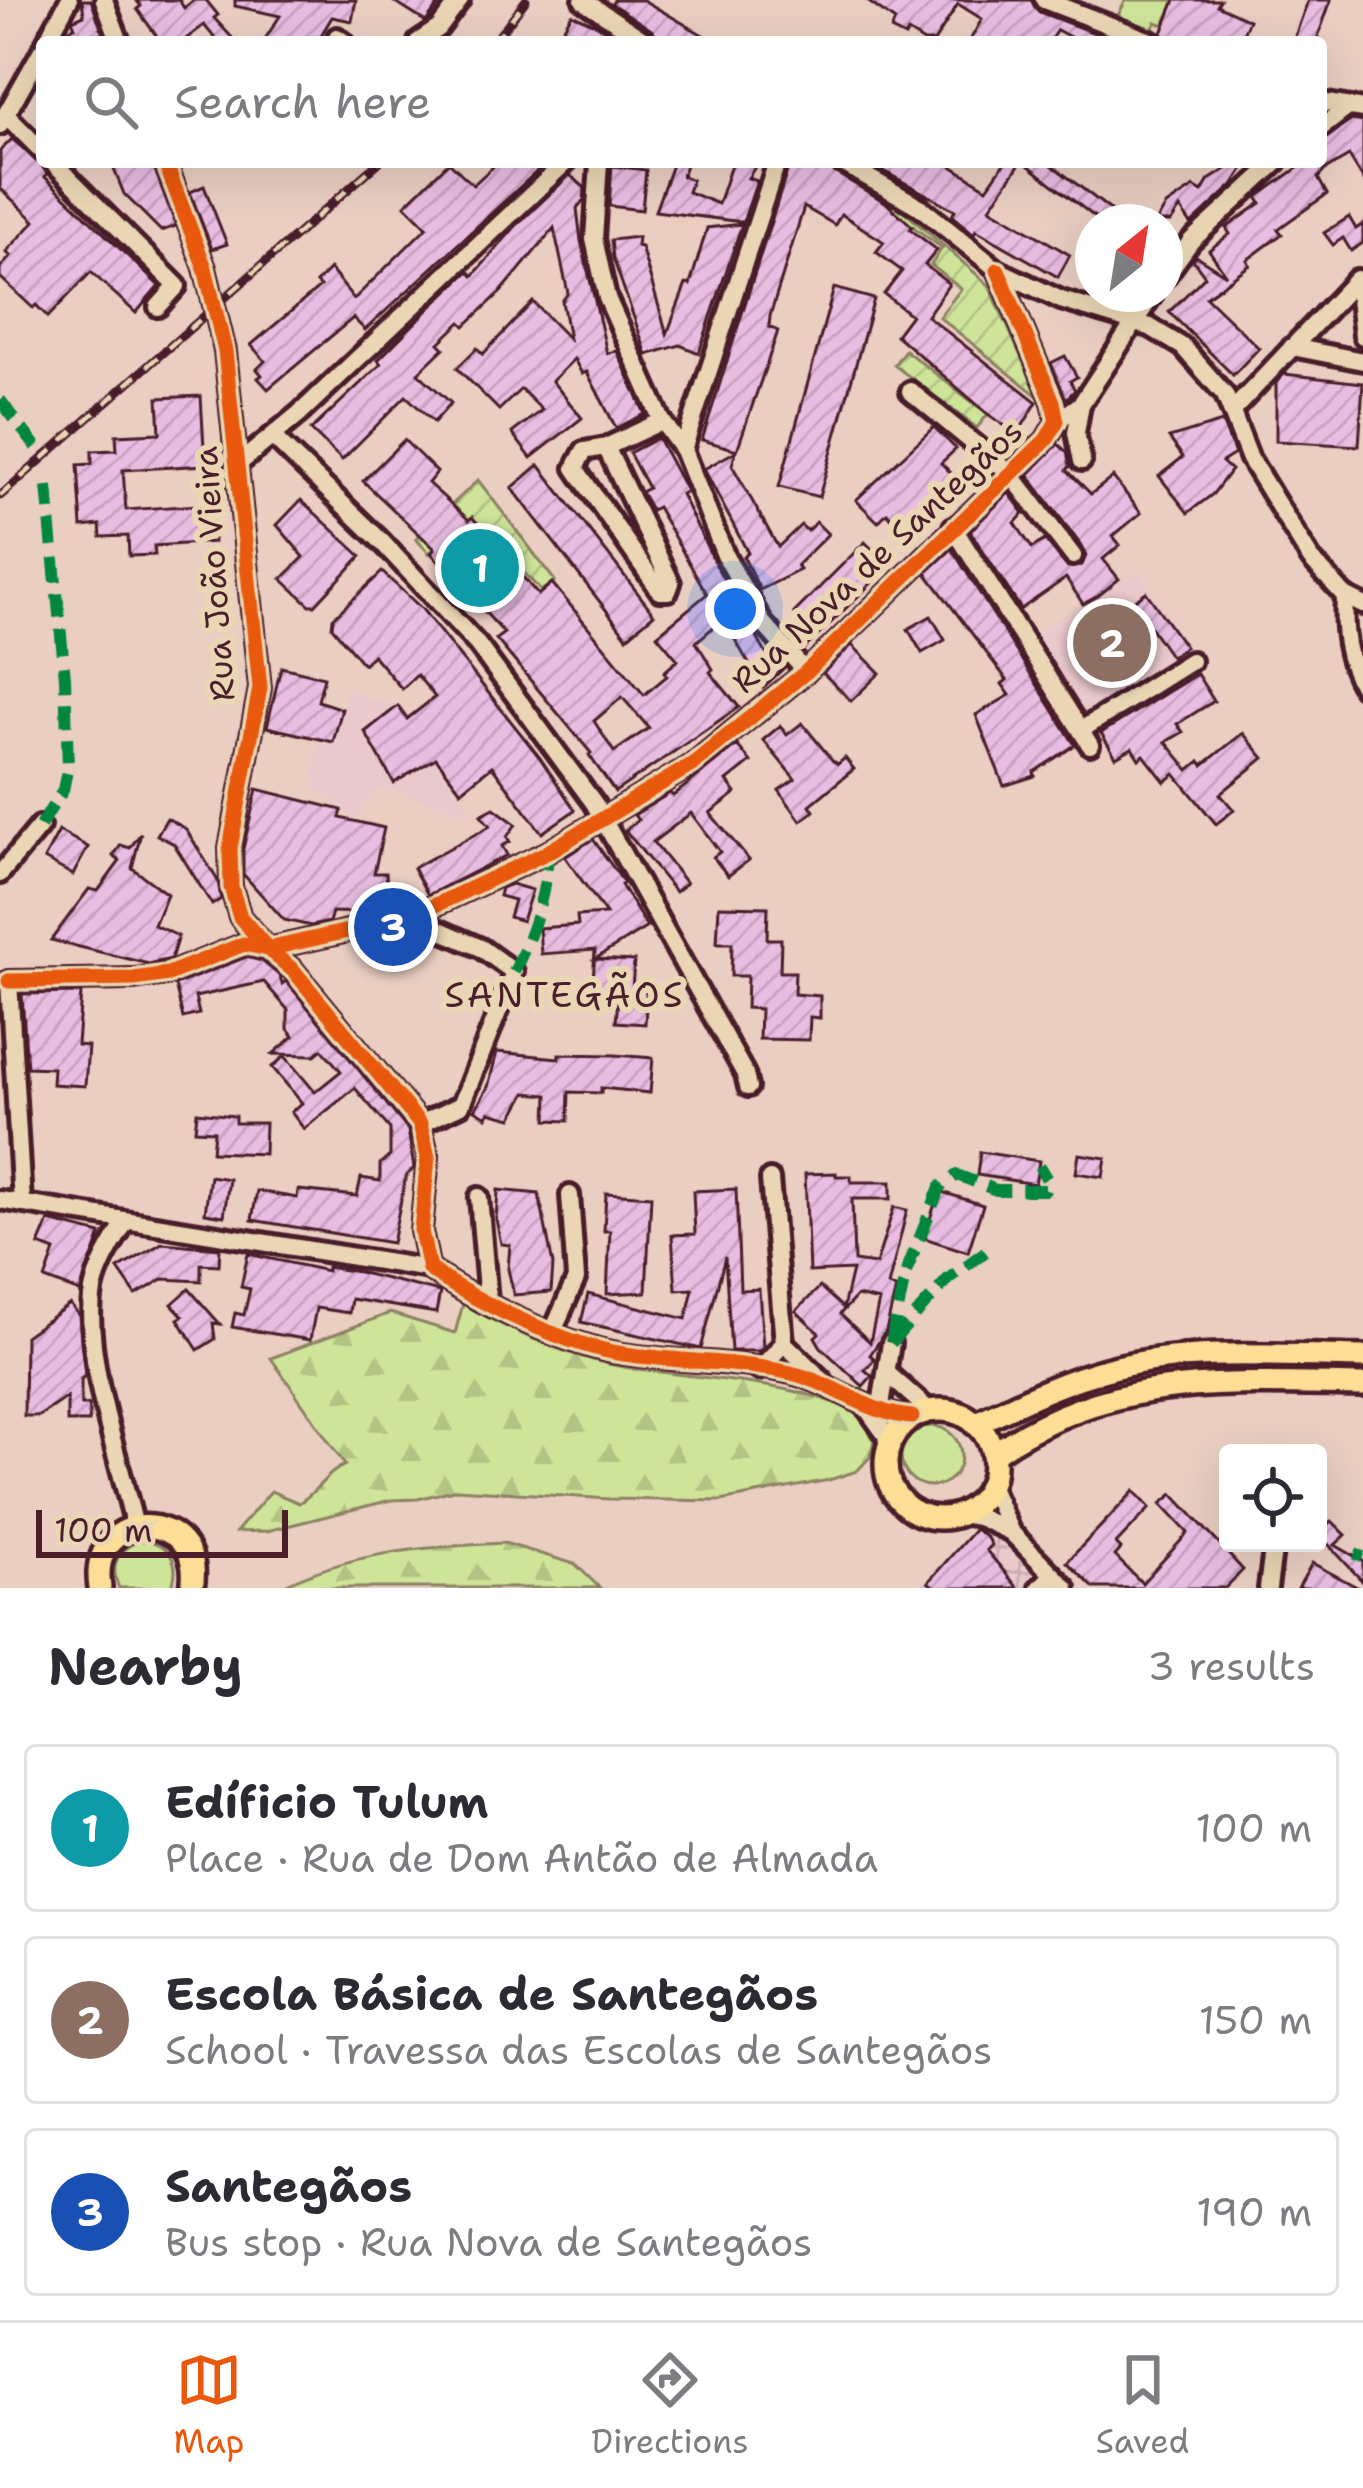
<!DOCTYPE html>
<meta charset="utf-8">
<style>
body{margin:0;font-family:"Shantell Sans",sans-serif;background:#f2f2f3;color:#2b2b33}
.controls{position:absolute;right:36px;bottom:36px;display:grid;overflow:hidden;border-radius:12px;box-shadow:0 12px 48px #0002}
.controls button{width:108px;height:108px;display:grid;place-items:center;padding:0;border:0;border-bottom:3px solid #e1e1e2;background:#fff;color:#2b2b33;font:60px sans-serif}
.compass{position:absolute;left:1075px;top:204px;width:108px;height:108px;border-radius:50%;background:#fff;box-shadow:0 12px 48px #0002;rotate:30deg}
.scale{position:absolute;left:36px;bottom:30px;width:252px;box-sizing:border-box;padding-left:12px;border:6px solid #4a1f2b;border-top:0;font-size:33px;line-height:42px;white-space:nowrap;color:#4a1f2b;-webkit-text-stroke:9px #ead6b4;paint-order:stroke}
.you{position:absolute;left:735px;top:609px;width:42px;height:42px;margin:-30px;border:9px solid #fff;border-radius:50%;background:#1a73e8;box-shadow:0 0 0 18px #1a73e833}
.badge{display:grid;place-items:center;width:78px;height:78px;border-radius:50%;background:#ea580c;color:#fff;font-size:39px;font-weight:700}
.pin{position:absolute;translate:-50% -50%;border:6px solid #fff;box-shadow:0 3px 12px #0006}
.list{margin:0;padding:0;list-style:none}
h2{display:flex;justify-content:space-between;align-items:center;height:156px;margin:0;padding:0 48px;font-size:51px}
h2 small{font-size:39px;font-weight:400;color:#7c7c81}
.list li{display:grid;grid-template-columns:78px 1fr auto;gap:36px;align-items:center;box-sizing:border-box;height:168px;margin:0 24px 24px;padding:0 24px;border:3px solid #e1e1e2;border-radius:12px}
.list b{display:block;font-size:45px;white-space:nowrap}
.list p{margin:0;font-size:39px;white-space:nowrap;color:#7c7c81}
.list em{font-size:39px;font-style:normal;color:#7c7c81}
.icon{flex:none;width:66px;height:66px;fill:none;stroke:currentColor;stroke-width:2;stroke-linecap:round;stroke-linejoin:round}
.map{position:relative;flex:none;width:1363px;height:1588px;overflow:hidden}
.search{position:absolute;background:#fff;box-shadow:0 12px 48px #0002;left:36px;right:36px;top:36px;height:132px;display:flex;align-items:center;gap:30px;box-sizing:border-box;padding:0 42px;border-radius:12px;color:#7c7c81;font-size:45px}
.sheet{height:732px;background:#fff}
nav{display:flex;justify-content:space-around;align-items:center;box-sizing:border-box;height:168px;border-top:3px solid #e1e1e2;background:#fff;font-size:33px;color:#7c7c81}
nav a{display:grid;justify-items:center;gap:6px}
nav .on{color:#ea580c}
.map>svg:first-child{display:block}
</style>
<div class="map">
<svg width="1363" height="1588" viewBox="0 0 1363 1588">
<defs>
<pattern id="industrial-grid" width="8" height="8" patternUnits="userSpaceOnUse" patternTransform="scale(3)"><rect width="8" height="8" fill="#eac9cc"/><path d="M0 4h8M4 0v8" fill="none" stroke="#caacaf"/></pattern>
<pattern id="forest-firs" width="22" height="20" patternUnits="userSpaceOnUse" patternTransform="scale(3)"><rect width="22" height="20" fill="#cee499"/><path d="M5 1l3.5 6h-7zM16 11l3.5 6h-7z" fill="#b2c384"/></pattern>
<pattern id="garden-furrows" width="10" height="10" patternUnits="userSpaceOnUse" patternTransform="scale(3)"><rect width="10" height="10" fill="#cee499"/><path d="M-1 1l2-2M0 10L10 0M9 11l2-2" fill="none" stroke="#b2c384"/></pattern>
<pattern id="building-hatch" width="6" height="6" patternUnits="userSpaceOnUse" patternTransform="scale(3)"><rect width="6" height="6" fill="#e9bde2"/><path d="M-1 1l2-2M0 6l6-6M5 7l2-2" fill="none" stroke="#c9a2c2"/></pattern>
</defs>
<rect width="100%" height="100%" fill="#eacec2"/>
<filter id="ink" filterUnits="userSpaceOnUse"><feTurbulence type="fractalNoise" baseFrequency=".00833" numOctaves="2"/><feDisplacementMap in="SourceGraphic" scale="24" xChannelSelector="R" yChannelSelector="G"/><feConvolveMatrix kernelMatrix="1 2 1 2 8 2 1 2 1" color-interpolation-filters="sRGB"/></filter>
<g filter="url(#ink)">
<g fill="#eac9cc">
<path d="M1138,570L1190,651L1091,711H1083L1034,635Z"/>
<path d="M346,688L369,701L395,703L473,815L377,788L356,820L323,792L310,788L319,744L334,746Z"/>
</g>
<path fill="url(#industrial-grid)" d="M980,1522L1047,1588H920Z"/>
<g fill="#cee499" stroke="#8c8262" stroke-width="3">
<path d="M1126,0H1175L1164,25L1156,22L1150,36L1115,21Z"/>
<circle cx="931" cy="1456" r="30"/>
<path d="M146,1540C171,1545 181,1565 171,1588H119C108,1564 120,1544 146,1540Z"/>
</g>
<g fill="url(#forest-firs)" stroke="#8c8262" stroke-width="3">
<path d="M463,1304C509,1330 556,1352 608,1364C665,1377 819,1381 859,1417C865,1422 870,1433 874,1440L870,1457L857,1471L829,1480L721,1501L609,1499L457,1489L418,1499L391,1500L267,1531L236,1532L271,1491L299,1503C317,1492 326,1473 345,1465L271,1358L390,1313L455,1333Z"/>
<path d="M504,1543L575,1564L600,1588H278C355,1550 421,1548 504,1543Z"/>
</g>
<g fill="url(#garden-furrows)" stroke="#8c8262" stroke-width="3">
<path d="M893,202L989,285L1039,397L939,317L961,289L931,265L942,248L888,208Z"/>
<path d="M905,350L988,414L977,428L894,365Z"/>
<path d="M478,480L555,581L541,591L473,518L429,553L416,539Z"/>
</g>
<g fill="url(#building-hatch)" stroke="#4a1f2b" stroke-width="3" fill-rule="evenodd">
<path d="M82,0H91L106,42H66L67,30L75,27L72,20L84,15Z"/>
<path d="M136,0H179L184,8L194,0H206L218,15L214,18L236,42H218L204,25L182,42H161L137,9L141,6Z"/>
<path d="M235,0H356L352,21L332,17L317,42H263L280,16L235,6Z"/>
<path d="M391,0H442L426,22Z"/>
<path d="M614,0H643L715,42H659L653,31L612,4Z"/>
<path d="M866,0H1031L1039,12L1118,42H1079L1057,30L1049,42H969L982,19L958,4L934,42H924L908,32L905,37L891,30L895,21Z"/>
<path d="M1175,0H1220L1217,5L1249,20L1239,42H1166L1162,33Z"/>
<path d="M1308,0H1331L1316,42H1293Z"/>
<path d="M572,14L599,26L623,42H555Z"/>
<path d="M1352,120L1363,122V179L1349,156L1325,170L1318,178L1327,194L1278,229L1282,234L1247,260L1250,265L1206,297L1259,348L1233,375L1169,312L1205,276L1193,260L1196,256L1226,275L1209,250L1230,234L1226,228L1261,203L1257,197L1306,162L1321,163V141Z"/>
<path d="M12,139L41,163L47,174L45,177L159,286L136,313L91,272L48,317L36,305L33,308L0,277V268L11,256L6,252L35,221L0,188V151Z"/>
<path d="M111,162H152L176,226L161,231L124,194Z"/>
<path d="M449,162L473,185L498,162H547L365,330L353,318L268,389L258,378L262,375L257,369L265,361L251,345L320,287L316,283L330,269L354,299L427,227L405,205Z"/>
<path d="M673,162H687L682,176L692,180L688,192L718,204L732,162H758L748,178L757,181L743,222L655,211Z"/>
<path d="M790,162H828L834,172L885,202L912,226L910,229L937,250L925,265L949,284L927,316L1037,402L1020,430L1015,427L1012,431L988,414L896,335L911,315L884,294L902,271L876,252L884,242L841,214L835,225L804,207L770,316L769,327L778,331L737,450L702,440Z"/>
<path d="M867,162H945L987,188L1005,162H1021L990,208L1070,255L1058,277L976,230L974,234L952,216L955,210Z"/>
<path d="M1024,162H1048L1126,222H1101Z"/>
<path d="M1224,162H1248L1233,185L1191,224L1180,208L1171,222H1156L1166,206L1194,187L1202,192L1209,180L1228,168Z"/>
<path d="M612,166L646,170L642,210L609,206Z"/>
<path d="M570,175L585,188L584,200L577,208L581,241L607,353L617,351L645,414L616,428L587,372L582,374L574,359L552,381L582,418L531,458L512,433L542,410L521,389L499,410L457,368L477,348L483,354L533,302L569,339L562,301L568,293L554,228L501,292L465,326L461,322L439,343L444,348L418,373L451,403L434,422L406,396L342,460L311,430L381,364L378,360L439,299L469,271L473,276L515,227Z"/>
<path d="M204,186L227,244L212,249L190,192Z"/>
<path d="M1349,217L1356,229L1363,224V243L1351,251L1343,238L1333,245L1324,233Z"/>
<path d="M742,224L699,353L680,345L647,355L613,258L611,240L638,237L637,246L641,247L667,334L686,284L690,285L707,228Z"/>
<path d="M834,288L874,299L819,497L779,487Z"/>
<path d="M1065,356L1077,377L1070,381L1075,390L1066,399L1051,363Z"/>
<path d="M1284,374L1363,383L1359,446L1276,441V383Z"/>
<path d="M201,396L205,465L123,470L126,510L212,504L214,542L154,546L155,555L129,556L128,536L101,537L100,525L82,527L78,465L92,464V451L117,450L116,435L160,433L158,398Z"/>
<path d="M1222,422L1235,454L1222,462L1231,470L1213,494L1188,513L1159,476L1183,457L1169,438Z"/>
<path d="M934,427L956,449L941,463L958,480L903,531L887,513L878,522L856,500Z"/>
<path d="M658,438L684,487L686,491L681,494L721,575L767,655L771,651L785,667L763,688L748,673L752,669L723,619L696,642L713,669L710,672L739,707L615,792L589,755L591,753L496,639L504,633L431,553L435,549L363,481L404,440L437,472L428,483L469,520L472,517L538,595L552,583L644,695L667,676L664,672L678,660L657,635L707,594L657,507L651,510L641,492L648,488L629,453ZM622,697L649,728L614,752L594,721Z"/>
<path d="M1058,444L1067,452L1070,466L1067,470L1091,494L1113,477L1141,513L1113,536L1120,545L1103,559L1119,579L1098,596L1083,604L1066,578L1021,609L970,531L1009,493L1024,513L1015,523L1032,548L1045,540L1067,567L1082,565L1086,556L1083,548L1028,475Z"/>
<path d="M736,451L732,465L778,547L801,525L807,531L816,522L828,534L797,565L800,570L760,590L743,556L748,553L704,469Z"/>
<path d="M539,465L654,614L627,637L512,488Z"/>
<path d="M301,500L361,556L315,605H310L282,579L304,557L277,525Z"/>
<path d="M865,542L889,566L803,650L789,633L802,621L794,613Z"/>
<path d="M952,549L1075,745L1034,772L1035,776L1004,786L976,715L1010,695L1002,684L1007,680L926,573Z"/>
<path d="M382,572L422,609L540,758L575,810L542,833L492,766L461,791L436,758L394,783L365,732L398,706L407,719L435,697L417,675L402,689L373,655L363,664L332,627L333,618Z"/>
<path d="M1146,592L1185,647L1171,657L1148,624L1086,668L1075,651L1136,608L1132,602Z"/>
<path d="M931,616L945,640L922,653L908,629Z"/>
<path d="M852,645L880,673L851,701L823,673Z"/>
<path d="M281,667L324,677L318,701L342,709L333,742L267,727Z"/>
<path d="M1197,674L1214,701L1177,724L1183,732L1166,742L1189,770L1200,761L1203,765L1243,733L1264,758L1220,794L1234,810L1216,824L1175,774L1165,782L1144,755L1139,759L1132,748L1116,757L1101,733Z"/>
<path d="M802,723L833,761L838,764L845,758L854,769L810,805L814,811L801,821L779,790L795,779L763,740L780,726L787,735Z"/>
<path d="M737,745L751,762L727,781L736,793L710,813L749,860L728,876L713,857L720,852L691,813L653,842L686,883L675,892L625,830L638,820L634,815L670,793L673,796Z"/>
<path d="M257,789L342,810L340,818L384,828L374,873H386L389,909L370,913L332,912L329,922L311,926L284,920L243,874V849Z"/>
<path d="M494,808L516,824L507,837L510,842L502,846L507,855L428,895L413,868L490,826L481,815Z"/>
<path d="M167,818L186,829L218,881L221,899L212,905L174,844L157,835Z"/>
<path d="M59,831L88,847L73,875L44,859Z"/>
<path d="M141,833L132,868L167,894L154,925L178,936L171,959L149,964L51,940L89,889L98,891L120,861L113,856L121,845L130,848Z"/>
<path d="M593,839L624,883L621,885L647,927L595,959L634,961L632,990L647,991L645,1024L616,1022L618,999L592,996L595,950L541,954L539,928L578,925L577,916L606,914L565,857Z"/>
<path d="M511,884L532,890L522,921L509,917L514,900L499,896L501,888Z"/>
<path d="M719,906L768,907L767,939H781L780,972H795L794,994L820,996V1018L810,1017L809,1040L759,1039L760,1009L746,1008L747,976H731L732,943H717Z"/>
<path d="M246,957L262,961L280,976L282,984L286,981L408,1130L414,1168L406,1176L392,1243L252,1220L257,1191L297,1198L298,1190L357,1196L361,1178L380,1181V1164L390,1156V1129L355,1088L304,1129L291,1112L302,1103L272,1067L285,1056L315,1092L341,1071L322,1049L315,1055L273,1054L294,1036L288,1029V1010L264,982L195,997L199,1014L183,1018L175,985Z"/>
<path d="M81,993L77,1045L88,1046L85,1086L52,1084L53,1068L27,1067L22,994Z"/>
<path d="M497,1052L559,1058V1054L615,1055L653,1058L650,1093L601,1088V1093L569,1092L568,1121L547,1120L548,1095L526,1093L512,1118L489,1112L487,1117L475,1110L488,1087Z"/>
<path d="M197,1112L235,1116V1123H265L264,1154L212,1152L214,1131L195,1130Z"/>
<path d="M980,1152L1039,1161L1035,1184L977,1175Z"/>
<path d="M1079,1154L1106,1158L1103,1177L1076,1173Z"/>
<path d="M836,1173V1176H851V1182H891V1199H852L854,1261L876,1264L894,1207L907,1210L888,1286L896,1288L886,1331L870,1355L875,1359L865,1370L872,1376L863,1386L821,1347L815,1337L819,1333L796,1311L820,1287L843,1308L852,1270L809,1272L805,1174ZM857,1296L879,1301L870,1342L840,1314Z"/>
<path d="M210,1176L229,1179L224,1216L205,1213Z"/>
<path d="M736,1189L740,1290L759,1289L763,1347L759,1351H731L725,1257L701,1349L581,1322L588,1294L686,1319L693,1289L676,1290L672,1235L695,1234L693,1191Z"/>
<path d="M498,1190L539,1194L553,1265L551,1292L514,1295L508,1269L510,1245L501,1244L496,1219Z"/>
<path d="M939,1191L983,1205L968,1252L924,1238Z"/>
<path d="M606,1193L651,1196L646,1292L607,1294L610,1231H604Z"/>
<path d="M49,1221L101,1234L80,1292L45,1279L55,1251L39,1245Z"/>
<path d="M162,1243L220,1248L219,1265L201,1264V1281L163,1279L136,1295L118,1269Z"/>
<path d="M248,1254L327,1271V1267L358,1272L440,1292L436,1313L351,1299L349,1313L316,1308L310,1340L232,1327L235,1313L244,1315L250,1289L241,1287Z"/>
<path d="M189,1289L220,1324L213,1323L215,1339L198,1350L178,1319L183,1316L172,1304Z"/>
<path d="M70,1304L79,1316L85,1376L81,1379V1405H89V1422H67V1397L39,1416H24L25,1336Z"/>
<path d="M1134,1491L1150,1508L1116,1544L1121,1549L1115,1556L1142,1583L1188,1533L1161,1504L1173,1494L1243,1570L1225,1588H1094L1067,1562Z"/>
<path d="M1332,1521L1346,1535L1335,1545L1363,1561V1582L1318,1533Z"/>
<path d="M975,1529L987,1538L991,1545L986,1550L1018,1588H935L928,1582Z"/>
<path d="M1312,1563L1359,1588H1298Z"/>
</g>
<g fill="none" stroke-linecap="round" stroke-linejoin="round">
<g stroke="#4a1f2b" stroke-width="26">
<g id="minor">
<path d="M104,0L120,42"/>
<path d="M583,0L646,42"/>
<path d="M1044,0L1153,42"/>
<path d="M337,37L344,42"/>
<path d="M46,42L69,0"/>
<path d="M418,42L439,28L460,0"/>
<path d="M1321,102L1363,109"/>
<path d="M6,115L42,151"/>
<path d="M0,125L42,50"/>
<path d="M1321,128L1347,108"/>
<path d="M53,162L177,286L158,307"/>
<path d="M165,162L205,268"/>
<path d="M599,162L594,239L607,298L662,421L683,450L725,555L762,622L806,672"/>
<path d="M841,162L920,207L998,270L1061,300L1150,327L1183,347L1225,395L1250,459L1311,559L1345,596L1363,605"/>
<path d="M1165,277L1191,241L1277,162"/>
<path d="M1292,347L1363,361"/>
<path d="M225,351L260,688L230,848L231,887L240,917L268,949L294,971L420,1124L428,1157L421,1231L429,1269C476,1302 567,1346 624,1354C679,1362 737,1361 791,1373C834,1383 867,1414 912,1417"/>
<path d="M910,391L1010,473L1073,556"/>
<path d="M1081,404L1076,433L1082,461"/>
<path d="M1232,411L1357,279L1363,336"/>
<path d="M1057,421L1081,404L1153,294"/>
<path d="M273,437L381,541L477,644L594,803L745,1074L748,1087"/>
<path d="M606,447L671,583L668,591H660L575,468L584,451L606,447L662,421"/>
<path d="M683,450L777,162"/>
<path d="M236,466L300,413L566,162"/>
<path d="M953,527L1090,745"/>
<path d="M1345,596C1343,630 1346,659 1363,688"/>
<path d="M1081,730L1191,661"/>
<path d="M0,874L40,826"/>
<path d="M410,917L481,948L514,972L461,1105L420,1124"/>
<path d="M9,981L134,979L168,974L244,944L268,949L410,917L548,852L693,764L806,672L1046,440L1057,421L1053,402L998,270"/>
<path d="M9,981L22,1203"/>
<path d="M770,1179L784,1343"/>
<path d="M479,1197L488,1301"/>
<path d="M0,1200L429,1269"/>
<path d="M126,1221C112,1245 95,1269 92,1297C85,1362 120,1462 135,1527"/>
<path d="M552,1333L576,1279L570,1195"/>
<path d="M759,1370L784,1343L823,1381"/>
<path d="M888,1374L931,1412"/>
<path d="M865,1406L886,1435L888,1448"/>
<path d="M880,1411L891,1343"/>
<path d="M990,1485L1010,1531L1066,1588"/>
<path d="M961,1514L978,1517L1009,1531"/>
<path d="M1039,1588L1053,1575"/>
<path d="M1268,1588L1274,1543"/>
</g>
</g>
<g stroke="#4a1f2b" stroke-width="30">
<g id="major">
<circle cx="940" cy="1464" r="54"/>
<path d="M975,1424C1020,1402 1064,1380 1113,1368C1193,1348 1281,1356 1363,1357"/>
<path d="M993,1454C1109,1372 1229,1383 1363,1385"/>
<path d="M100,1588C87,1504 207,1508 192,1588"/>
</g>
</g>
<use href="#minor" stroke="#ead6b4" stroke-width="16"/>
<use href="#major" stroke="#fdde96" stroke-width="21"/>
<g stroke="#4a1f2b" stroke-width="9">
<g id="rail">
<path d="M494,42L526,0"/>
<path d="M0,496L379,162"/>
</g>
</g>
<use href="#rail" stroke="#ead6b4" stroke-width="4.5" stroke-dasharray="14" stroke-linecap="butt"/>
<g stroke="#4a1f2b" stroke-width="26" stroke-linecap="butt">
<path id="minor-bridge" d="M205,268L225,351"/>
</g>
<use href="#minor-bridge" stroke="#ead6b4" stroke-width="16"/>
<g stroke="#00873e" stroke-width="12" stroke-dasharray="24 12" stroke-linecap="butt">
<path d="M0,400L36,447"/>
<path d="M40,826L63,790L68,766L65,678L46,476"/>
<path d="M514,972C533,932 546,895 548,852"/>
<path d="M891,1343L906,1272L940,1187L957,1175L996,1190H1045L1048,1181L1039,1166"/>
<path d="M891,1343L948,1279L989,1249"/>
<path d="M1355,1554L1363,1557"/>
</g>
<g stroke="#ead6b4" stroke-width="22">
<g id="cycleway">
<path d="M165,162L205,268L225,351L258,668L260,688L230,848L231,887L240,917L268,949L294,971L420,1124L428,1157L421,1231L429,1269C476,1302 567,1346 624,1354C679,1362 737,1361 791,1373C834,1383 867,1414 912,1417"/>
<path d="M9,981L134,979L168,974L244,944L268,949L410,917L548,852L693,764L806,672L1046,440L1057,421L1053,402L998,270"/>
</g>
</g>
<use href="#cycleway" stroke="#e8590c" stroke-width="15"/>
</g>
</g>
<g text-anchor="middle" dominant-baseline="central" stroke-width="12" stroke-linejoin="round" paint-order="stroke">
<g font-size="33" fill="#4a1f2b" stroke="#ead6b4">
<text transform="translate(877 556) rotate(-43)">Rua Nova de Santegãos</text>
<text transform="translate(214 574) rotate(-94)">Rua João Vieira</text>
</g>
<g font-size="36" letter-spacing="3" fill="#4a1f2b" stroke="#ead6b4">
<text x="565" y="994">SANTEGÃOS</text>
</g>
</g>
</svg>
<div class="controls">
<button><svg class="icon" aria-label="locate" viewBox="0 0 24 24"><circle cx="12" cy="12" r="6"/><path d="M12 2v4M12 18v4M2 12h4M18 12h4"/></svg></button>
</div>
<svg class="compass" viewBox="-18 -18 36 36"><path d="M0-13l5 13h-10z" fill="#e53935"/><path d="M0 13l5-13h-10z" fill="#7c7c81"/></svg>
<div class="scale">100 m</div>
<div class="you"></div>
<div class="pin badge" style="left:480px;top:568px;background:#0f9aa8">1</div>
<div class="pin badge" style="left:1112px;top:643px;background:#8d6e63">2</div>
<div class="pin badge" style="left:393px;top:927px;background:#1a4fb4">3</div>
<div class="search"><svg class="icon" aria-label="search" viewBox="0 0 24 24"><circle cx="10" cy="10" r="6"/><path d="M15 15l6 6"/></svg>Search here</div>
</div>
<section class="sheet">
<h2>Nearby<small>3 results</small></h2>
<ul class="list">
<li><span class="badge" style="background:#0f9aa8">1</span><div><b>Edíficio Tulum</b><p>Place · Rua de Dom Antão de Almada</p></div><em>100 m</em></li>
<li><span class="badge" style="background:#8d6e63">2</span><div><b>Escola Básica de Santegãos</b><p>School · Travessa das Escolas de Santegãos</p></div><em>150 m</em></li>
<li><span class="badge" style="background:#1a4fb4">3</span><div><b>Santegãos</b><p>Bus stop · Rua Nova de Santegãos</p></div><em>190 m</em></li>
</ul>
</section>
<nav>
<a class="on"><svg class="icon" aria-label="map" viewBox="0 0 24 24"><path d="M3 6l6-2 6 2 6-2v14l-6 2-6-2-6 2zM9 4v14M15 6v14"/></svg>Map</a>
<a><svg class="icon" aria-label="directions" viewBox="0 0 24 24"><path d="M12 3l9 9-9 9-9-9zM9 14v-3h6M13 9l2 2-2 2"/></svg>Directions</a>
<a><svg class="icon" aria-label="saved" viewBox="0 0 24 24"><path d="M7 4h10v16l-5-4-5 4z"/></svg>Saved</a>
</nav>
